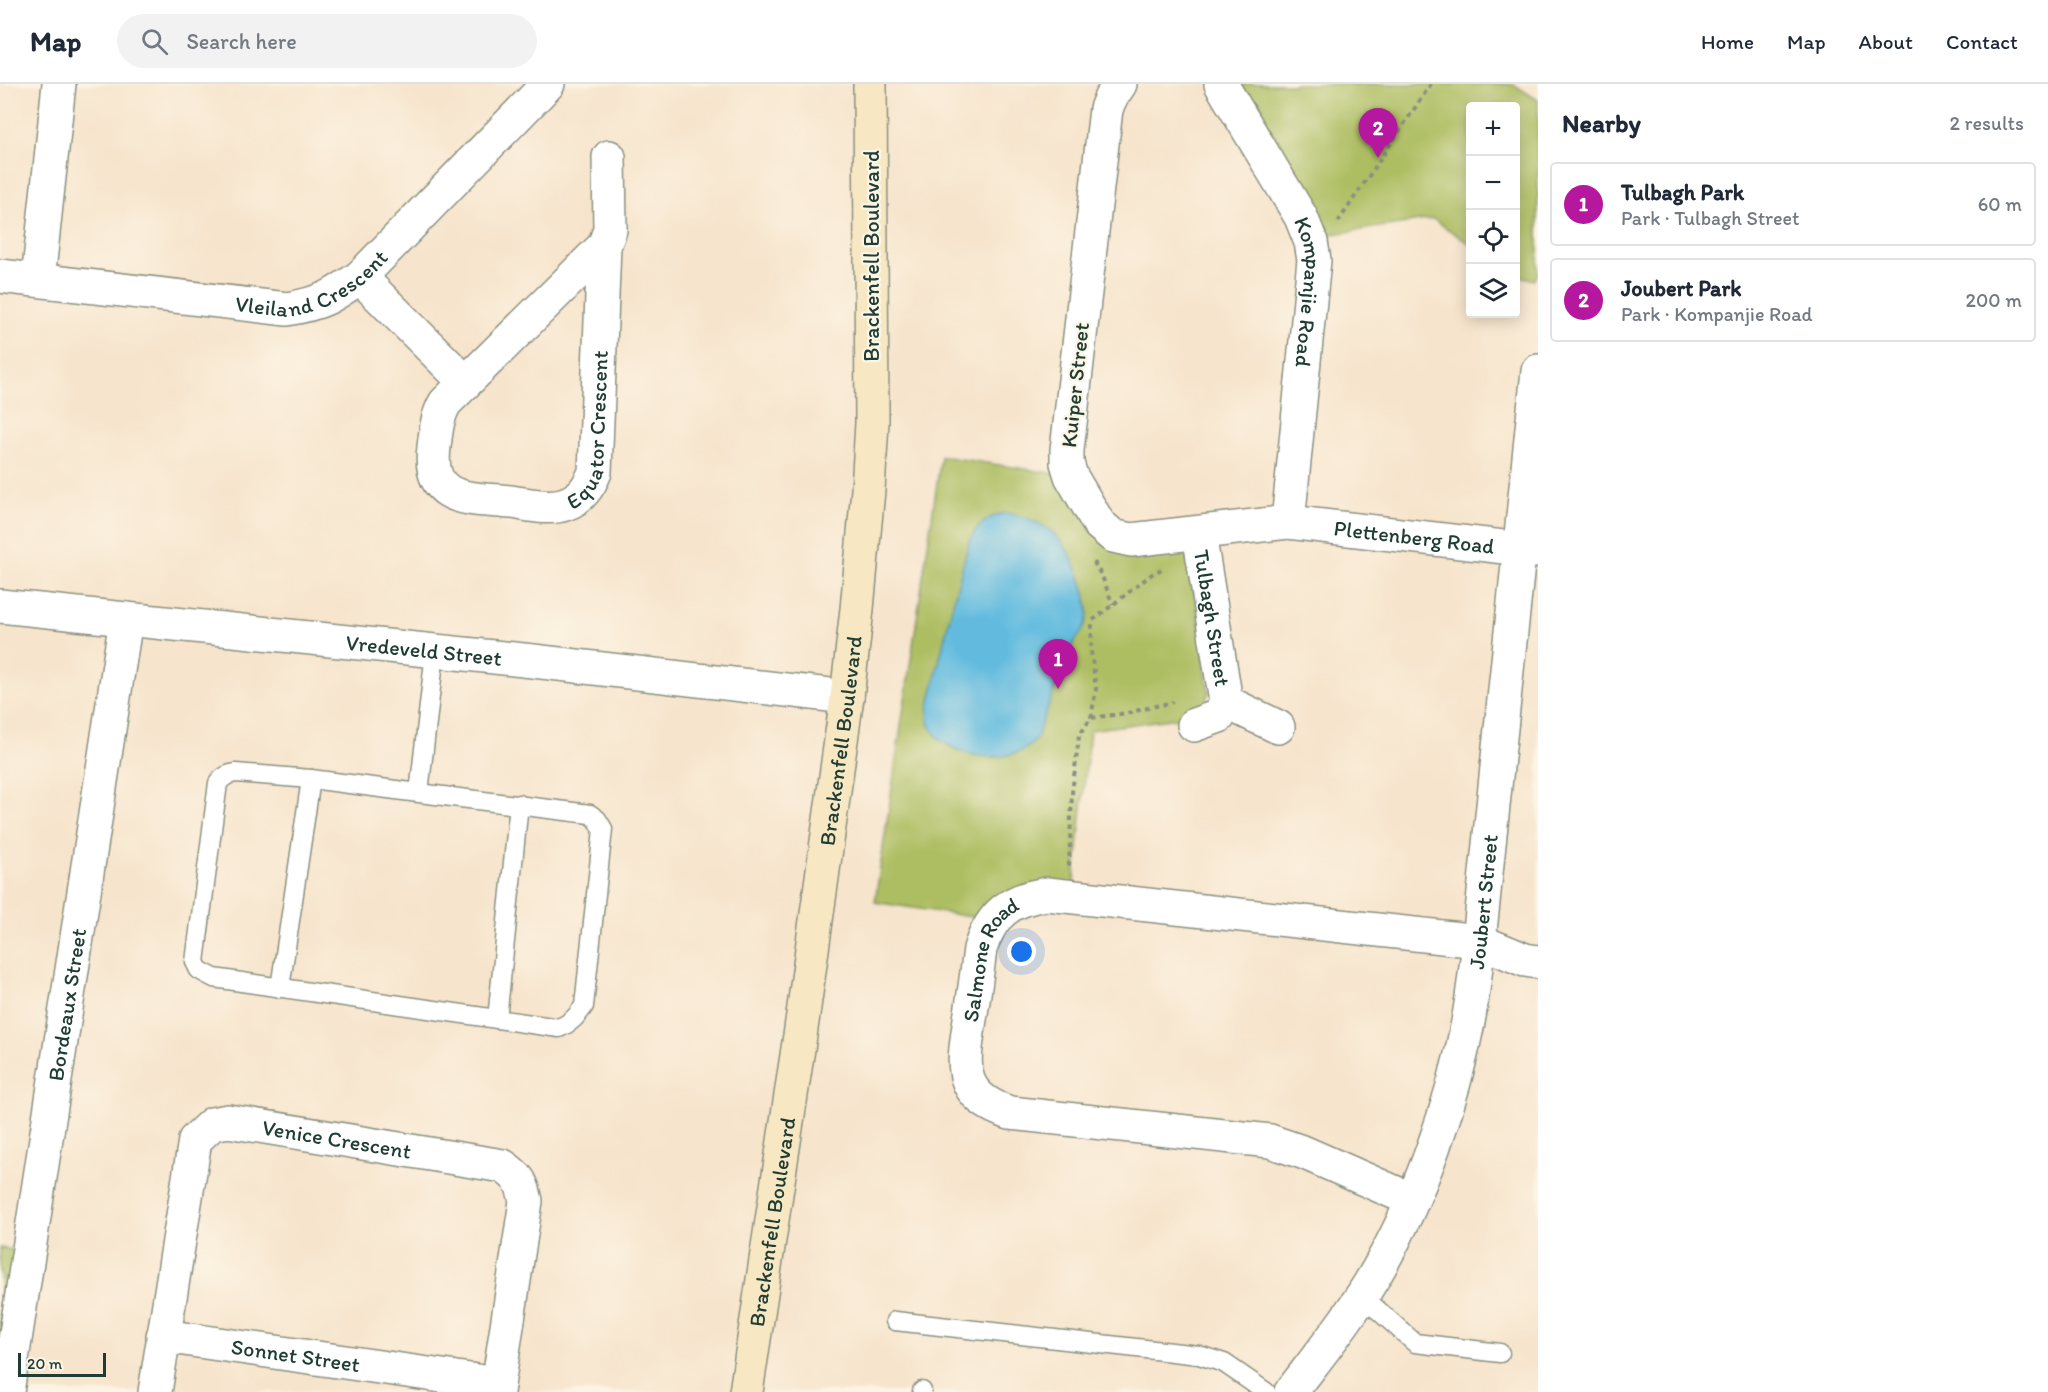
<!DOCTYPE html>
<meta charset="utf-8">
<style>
body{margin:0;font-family:Itim,sans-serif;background:#f2f2f3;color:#1f2937}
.controls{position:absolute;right:18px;top:18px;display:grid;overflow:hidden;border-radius:6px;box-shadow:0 3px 15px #0003}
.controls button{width:54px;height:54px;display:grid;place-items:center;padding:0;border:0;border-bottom:2px solid #e0e1e3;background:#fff;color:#1f2937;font:30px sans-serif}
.scale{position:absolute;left:18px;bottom:15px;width:88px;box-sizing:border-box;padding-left:6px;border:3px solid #1f3d34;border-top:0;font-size:16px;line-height:21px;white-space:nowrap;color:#1f3d34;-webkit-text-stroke:4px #fcf5e5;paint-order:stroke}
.you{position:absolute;left:1022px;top:868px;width:21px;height:21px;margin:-15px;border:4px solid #fff;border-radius:50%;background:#1a73e8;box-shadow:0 0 0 9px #1a73e833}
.badge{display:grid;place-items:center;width:39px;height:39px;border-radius:50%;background:#b5179e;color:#fff;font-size:20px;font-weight:700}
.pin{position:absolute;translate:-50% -50px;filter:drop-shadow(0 2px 3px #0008)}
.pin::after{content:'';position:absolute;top:32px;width:21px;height:18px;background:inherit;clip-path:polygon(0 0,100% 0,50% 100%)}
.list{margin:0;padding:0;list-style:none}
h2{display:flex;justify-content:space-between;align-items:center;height:78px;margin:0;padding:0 24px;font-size:26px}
h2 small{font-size:20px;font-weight:400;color:#747a83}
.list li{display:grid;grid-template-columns:39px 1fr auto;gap:18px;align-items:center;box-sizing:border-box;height:84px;margin:0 12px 12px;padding:0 12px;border:2px solid #e0e1e3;border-radius:6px}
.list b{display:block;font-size:22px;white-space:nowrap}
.list p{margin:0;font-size:20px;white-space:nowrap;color:#747a83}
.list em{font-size:20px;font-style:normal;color:#747a83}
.icon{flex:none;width:33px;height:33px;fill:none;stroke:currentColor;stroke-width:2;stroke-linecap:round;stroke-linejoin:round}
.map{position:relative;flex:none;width:1538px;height:1308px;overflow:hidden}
header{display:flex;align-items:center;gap:36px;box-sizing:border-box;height:84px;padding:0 30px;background:#fff;border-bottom:2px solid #e0e1e3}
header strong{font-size:28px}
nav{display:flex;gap:33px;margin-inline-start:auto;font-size:21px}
.search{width:420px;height:54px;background:#f2f2f3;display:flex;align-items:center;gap:15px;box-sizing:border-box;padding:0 21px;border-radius:33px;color:#747a83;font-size:22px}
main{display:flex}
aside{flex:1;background:#fff}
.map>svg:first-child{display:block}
</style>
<header>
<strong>Map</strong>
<div class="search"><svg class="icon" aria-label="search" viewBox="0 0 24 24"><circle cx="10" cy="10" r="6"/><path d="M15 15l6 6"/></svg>Search here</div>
<nav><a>Home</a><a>Map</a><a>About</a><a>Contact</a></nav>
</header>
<main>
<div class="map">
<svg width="1538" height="1308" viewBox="0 0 1538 1308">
<rect width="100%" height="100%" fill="#fcf5e5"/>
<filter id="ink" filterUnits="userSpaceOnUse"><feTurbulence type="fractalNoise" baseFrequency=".0167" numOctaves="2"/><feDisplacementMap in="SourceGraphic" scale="12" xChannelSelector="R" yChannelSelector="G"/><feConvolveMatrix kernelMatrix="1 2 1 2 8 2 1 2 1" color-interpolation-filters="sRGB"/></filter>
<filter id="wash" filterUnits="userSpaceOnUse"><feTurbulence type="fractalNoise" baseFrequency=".008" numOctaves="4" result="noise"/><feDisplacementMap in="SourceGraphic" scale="24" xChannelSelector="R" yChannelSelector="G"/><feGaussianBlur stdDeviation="1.35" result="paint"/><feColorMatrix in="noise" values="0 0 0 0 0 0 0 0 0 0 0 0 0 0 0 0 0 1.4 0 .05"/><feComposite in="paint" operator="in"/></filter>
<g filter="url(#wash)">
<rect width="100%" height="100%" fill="#f7e4cc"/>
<g fill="#adbe62" stroke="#667e4b" stroke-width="1.5">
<path d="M1240,0H1513L1538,16V190L1534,196L1516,191V22H1470V160L1433,135L1326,151L1316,125Z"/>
<path d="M941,372L1057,390L1074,421L1185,471L1190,477L1209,609L1203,623L1185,633L1090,646L1074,800L978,834L875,818Z"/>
<path d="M0,1164L17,1166L0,1282Z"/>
</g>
<path fill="#62bbdf" stroke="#407c8a" stroke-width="1.5" d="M1007,429C1051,437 1069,459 1082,499C1085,508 1089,521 1088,530C1086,546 1077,553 1069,566C1065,572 1063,580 1061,587C1055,604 1049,621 1042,638C1040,643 1039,651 1036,655C1014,687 930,674 928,631C928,619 934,603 936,591C946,546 957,503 969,458C977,441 988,431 1007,429Z"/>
</g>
<g filter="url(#ink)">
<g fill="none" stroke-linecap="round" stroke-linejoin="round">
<g stroke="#8b9080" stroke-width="21">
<g id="lane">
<path d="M419,709L311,695L236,689C228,690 224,692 218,699L195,878L199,886L214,894L559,944C571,939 577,932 584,922L603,745L597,735L590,730L419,709L435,568"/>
<path d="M280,904L311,695"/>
<path d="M497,935L519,720"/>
<path d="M1362,1212L1415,1259L1500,1269"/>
<path d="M895,1237L1199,1271L1224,1279L1266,1308"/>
<path d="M922,1308V1307"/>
</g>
</g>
<g stroke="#8b9080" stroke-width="36">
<g id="street">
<path id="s1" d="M1120,0L1110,15L1106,25L1067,366V379L1071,392L1099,440L1113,452L1131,456L1288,438L1538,467"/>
<path id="s2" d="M1221,0L1301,133L1311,158L1314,176L1288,438"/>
<path id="s3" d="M604,162L445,319C437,333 436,347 434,363C427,419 469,414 511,418C527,420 549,426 565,420C581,415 589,403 595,388L604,162L610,146L609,73"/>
<path id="s4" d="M0,192L287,225C323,219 331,213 360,193L548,0"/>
<path d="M360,193L465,298"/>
<path d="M38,196L59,0"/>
<path id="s5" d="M1199,449L1226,618L1278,643"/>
<path id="s6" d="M0,522L533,577L847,613"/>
<path d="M1194,641L1219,632L1226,618"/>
<path id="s7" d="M1412,1116L1305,1069L1270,1057L1010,1029C956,1012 963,981 970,935C974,912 977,889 980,865C991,830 1010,815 1047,810L1479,857L1525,876L1538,878"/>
<path id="s8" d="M163,1252L498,1300"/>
<path id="s9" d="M7,1308L126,535"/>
<path id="s10" d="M155,1308L195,1056L212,1040L228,1037L503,1082C519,1093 522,1098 526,1117L497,1308"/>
<path id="s11" d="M1291,1308C1322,1267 1355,1227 1380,1182C1420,1111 1453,1018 1468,938C1473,911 1476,884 1479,857L1538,287"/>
</g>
</g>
<g stroke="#8b9080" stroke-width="36">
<g id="secondary">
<path id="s12" d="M746,1308L801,945L847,613L857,525L868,406L872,339L870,0"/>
</g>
</g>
<g stroke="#8b9080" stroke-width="4" stroke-dasharray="4.5 4.5" stroke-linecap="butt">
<path d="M1338,138L1431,0"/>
<path d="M1094,478L1103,495L1113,521"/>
<path d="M1091,634L1096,605L1091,567L1092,537L1152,490L1162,485"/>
<path d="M1069,782L1072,709L1079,652L1091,634L1127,629L1173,618"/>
</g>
<use href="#lane" stroke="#fff" stroke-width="18"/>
<use href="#street" stroke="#fff" stroke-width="33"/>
<use href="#secondary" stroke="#f7e8c3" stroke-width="33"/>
</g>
</g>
<g text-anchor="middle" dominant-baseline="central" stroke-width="4.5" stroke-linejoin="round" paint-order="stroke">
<g font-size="22" fill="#1f3d34" stroke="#fcf5e5">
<text transform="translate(871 172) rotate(-90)">Brackenfell Boulevard</text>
<text stroke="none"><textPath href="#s4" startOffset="320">Vleiland Crescent</textPath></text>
<text stroke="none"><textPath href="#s2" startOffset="232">Kompanjie Road</textPath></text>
<text transform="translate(1075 301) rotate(-84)">Kuiper Street</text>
<text stroke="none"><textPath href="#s3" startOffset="522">Equator Crescent</textPath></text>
<text stroke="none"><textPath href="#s1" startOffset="776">Plettenberg Road</textPath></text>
<text stroke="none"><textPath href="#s5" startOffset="86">Tulbagh Street</textPath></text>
<text stroke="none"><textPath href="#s6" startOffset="426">Vredeveld Street</textPath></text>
<text stroke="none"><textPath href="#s12" startOffset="658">Brackenfell Boulevard</textPath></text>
<text stroke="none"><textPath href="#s11" startOffset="536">Joubert Street</textPath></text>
<text stroke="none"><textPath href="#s7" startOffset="597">Salmone Road</textPath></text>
<text stroke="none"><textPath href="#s9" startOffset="392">Bordeaux Street</textPath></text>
<text stroke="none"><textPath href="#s10" startOffset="405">Venice Crescent</textPath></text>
<text stroke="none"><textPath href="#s12" startOffset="172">Brackenfell Boulevard</textPath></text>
<text stroke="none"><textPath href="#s8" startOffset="134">Sonnet Street</textPath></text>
</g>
</g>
</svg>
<div class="controls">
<button>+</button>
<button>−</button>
<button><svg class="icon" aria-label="locate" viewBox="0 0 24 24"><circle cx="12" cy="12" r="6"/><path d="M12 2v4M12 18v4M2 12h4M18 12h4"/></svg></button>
<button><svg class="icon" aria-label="layers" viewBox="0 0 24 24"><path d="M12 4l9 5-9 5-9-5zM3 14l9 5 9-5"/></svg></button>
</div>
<div class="scale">20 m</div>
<div class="you"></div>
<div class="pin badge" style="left:1058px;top:605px">1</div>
<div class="pin badge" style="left:1378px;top:74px">2</div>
</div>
<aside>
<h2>Nearby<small>2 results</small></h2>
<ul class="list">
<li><span class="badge">1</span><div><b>Tulbagh Park</b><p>Park · Tulbagh Street</p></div><em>60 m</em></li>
<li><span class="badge">2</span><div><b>Joubert Park</b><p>Park · Kompanjie Road</p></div><em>200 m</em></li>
</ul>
</aside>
</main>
